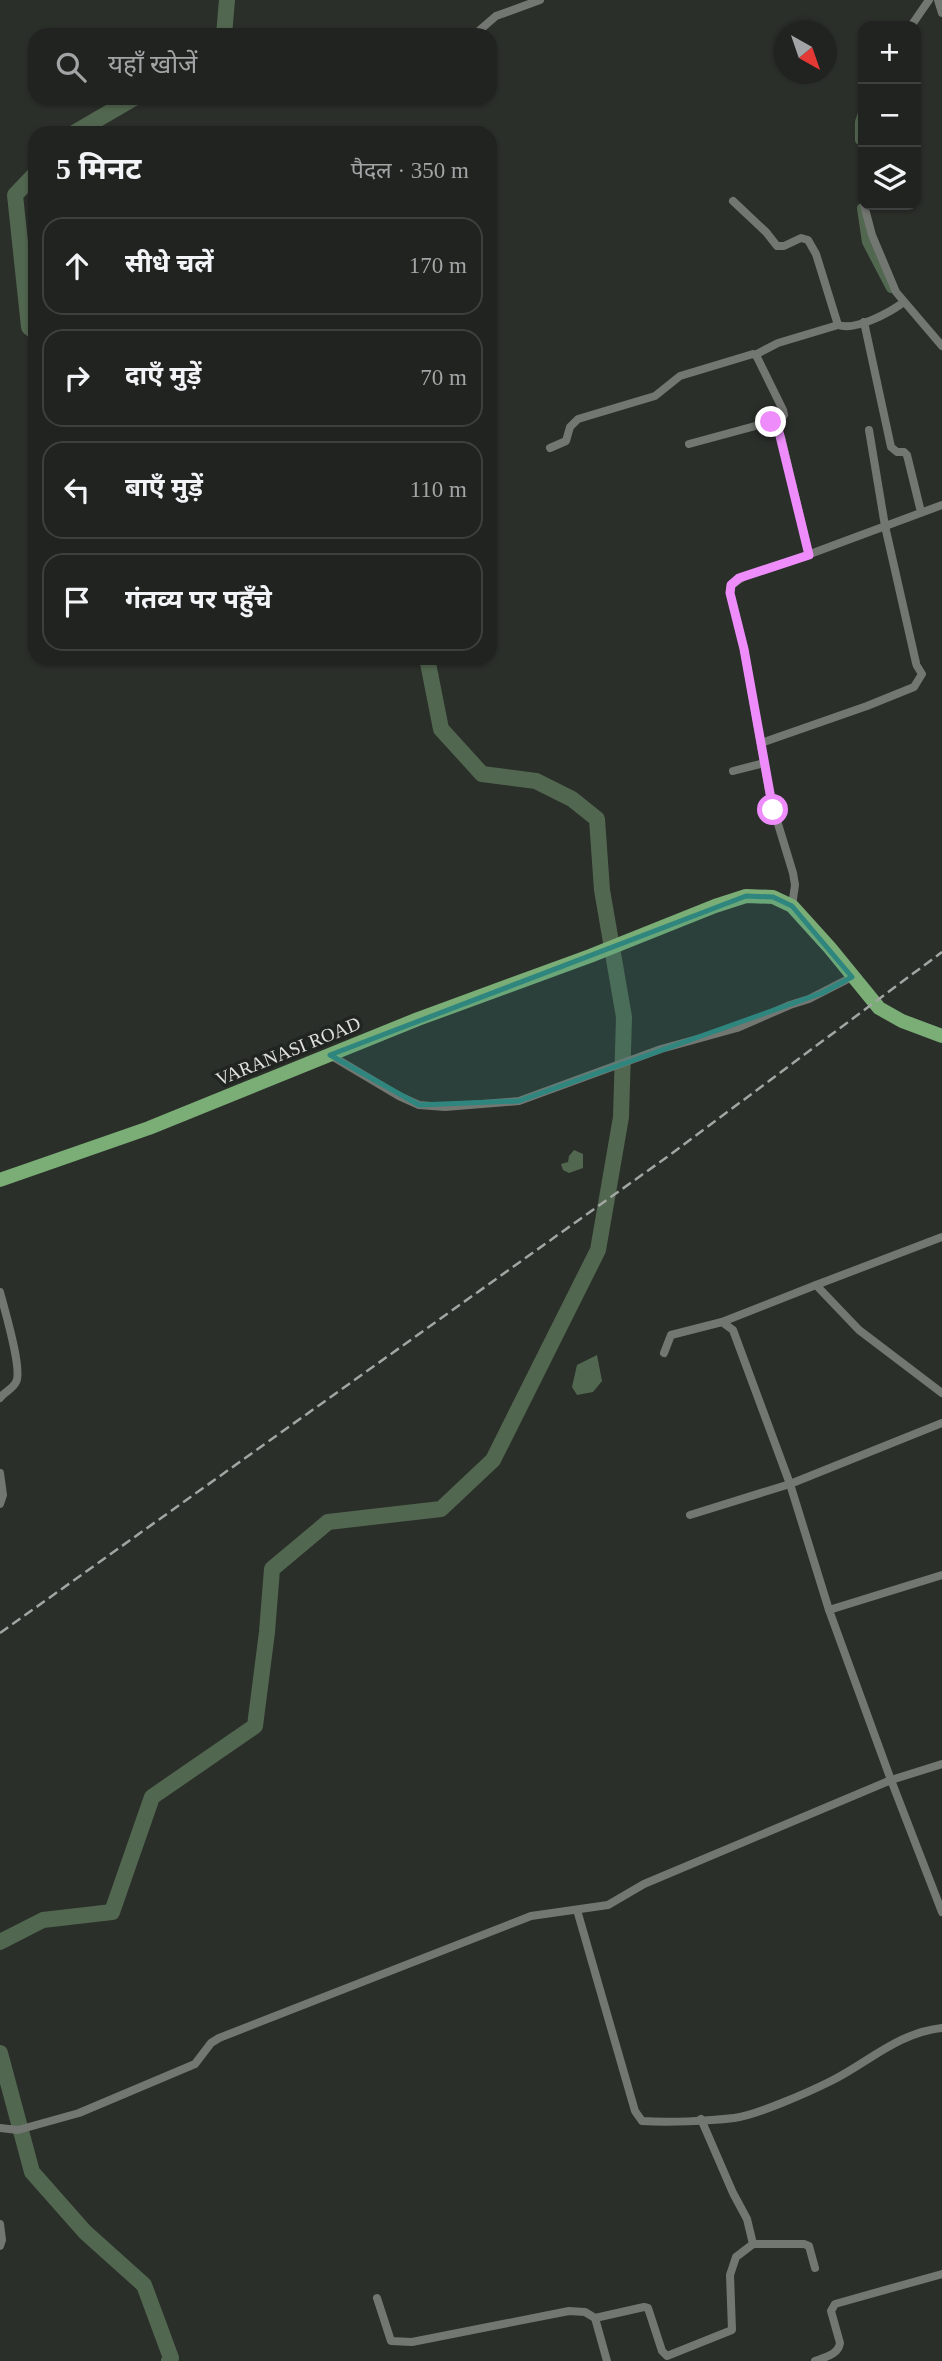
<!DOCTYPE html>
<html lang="hi">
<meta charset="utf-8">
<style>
body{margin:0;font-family:"Times New Roman","Noto Sans Devanagari",serif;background:#282b29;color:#f1f3f6}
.controls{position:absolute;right:21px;top:21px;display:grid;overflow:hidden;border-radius:14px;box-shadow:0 2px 5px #0004}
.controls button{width:63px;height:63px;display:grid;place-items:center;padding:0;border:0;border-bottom:2px solid #3d403e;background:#202320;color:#f1f3f6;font:35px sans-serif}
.compass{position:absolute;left:774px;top:21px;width:63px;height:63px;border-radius:50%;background:#202320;box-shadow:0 2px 5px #0004;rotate:140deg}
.stop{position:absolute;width:21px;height:21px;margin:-16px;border:5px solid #ed8cfa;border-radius:50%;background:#fff}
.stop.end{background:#ed8cfa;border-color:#fff;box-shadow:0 2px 7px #0008}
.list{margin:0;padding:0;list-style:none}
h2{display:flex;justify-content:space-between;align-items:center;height:91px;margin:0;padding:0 28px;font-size:30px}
h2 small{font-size:23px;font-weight:400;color:#a2a4a5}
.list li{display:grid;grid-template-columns:46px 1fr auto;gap:21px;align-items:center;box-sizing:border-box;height:98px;margin:0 14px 14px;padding:0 14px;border:2px solid #3d403e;border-radius:21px}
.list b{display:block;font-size:26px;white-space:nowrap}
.list em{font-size:23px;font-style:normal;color:#a2a4a5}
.icon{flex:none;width:38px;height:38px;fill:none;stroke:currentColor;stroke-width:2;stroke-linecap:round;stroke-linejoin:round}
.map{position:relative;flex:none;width:942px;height:2361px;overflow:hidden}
.search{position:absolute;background:#202320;box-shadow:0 2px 5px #0004;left:28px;top:28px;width:469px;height:77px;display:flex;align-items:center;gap:18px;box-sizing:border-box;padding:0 24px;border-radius:21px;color:#a2a4a5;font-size:26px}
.panel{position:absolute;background:#202320;box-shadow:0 2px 5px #0004;left:28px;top:126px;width:469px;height:539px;border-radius:21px}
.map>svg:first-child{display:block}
</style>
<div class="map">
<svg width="942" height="2361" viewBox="0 0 942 2361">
<rect width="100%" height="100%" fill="#2b2f2a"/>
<g fill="#526750">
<path d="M574,1150L583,1154V1168L569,1173L563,1170L561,1164L568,1162L569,1156Z"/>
<path d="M597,1355L602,1381L593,1392L577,1395L572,1387L577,1365Z"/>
</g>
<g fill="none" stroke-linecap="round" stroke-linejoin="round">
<g stroke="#526750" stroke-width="10">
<path d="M860,140V122L863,113"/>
<path d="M862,208L867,242L891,288"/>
</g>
<g stroke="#526750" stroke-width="16">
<path d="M224,35L227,0"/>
<path d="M74,133L134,98"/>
<path d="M35,174L15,195L29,327L35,332"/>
<path d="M0,1942L43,1920L112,1912L152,1797L255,1726L267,1632L272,1569L328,1522L441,1509L493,1460L598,1250L621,1117L624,1017L602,890L597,819L572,799L536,781L482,774L441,729L427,658"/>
<path d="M0,2053L32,2172L85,2232L144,2285L171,2358L169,2361"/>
</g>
<g stroke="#737772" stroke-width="8">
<path d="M938,0L942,13"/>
<path d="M911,26L929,0"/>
<path d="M474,35L496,16L540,0"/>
<path d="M863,131V198"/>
<path d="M733,201L766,232L777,246H784L801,238L808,240L816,254L838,325C856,331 889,313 904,302"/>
<path d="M864,205L872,235L896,292L942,346"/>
<path d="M864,322L891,447L897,452H904L907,455L921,512"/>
<path d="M755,355L778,343L838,325"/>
<path d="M869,430L885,526L916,663"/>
<path d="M689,444L766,423H775L781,437L809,555"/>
<path d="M550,448L566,441L570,427L578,419L655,396L680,376L753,354L756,355L783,410L784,415L777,425"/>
<path d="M761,743L867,706L914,687L922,674L917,666"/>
<path d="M733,771L764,763"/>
<path d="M792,906L795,885L793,873L771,801L744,649L730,593L731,585L745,576L802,557L942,505"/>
<path d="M330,1055L399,1096L419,1105L445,1107L519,1101L661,1049L737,1028L790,1005L809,999L852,977"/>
<path d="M942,1237L816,1285L859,1330L942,1393"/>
<path d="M816,1285L722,1322L733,1330L790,1484L829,1610L891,1780L942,1912"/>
<path d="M0,1292C4,1308 23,1370 16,1382C13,1389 4,1392 0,1398"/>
<path d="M664,1353L671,1335L722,1322"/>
<path d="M0,1473L3,1495L0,1504"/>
<path d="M690,1515L790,1484L942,1423"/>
<path d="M829,1610L942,1575"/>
<path d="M577,1910L635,2111L642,2121C668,2123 708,2121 734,2118C757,2115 809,2092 831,2081C869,2062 897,2033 942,2028"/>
<path d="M0,2128L18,2130L79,2113L195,2064L211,2043L219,2038L531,1916L608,1905L644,1884L891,1780L942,1764"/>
<path d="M0,2224L2,2240L0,2246"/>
<path d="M753,2244H804L809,2246L815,2268"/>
<path d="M377,2298L391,2341L412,2342L569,2311L585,2312L595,2318"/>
<path d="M607,2361L595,2318L644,2307L648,2308L662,2351L667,2356L732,2330L730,2275L736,2257L753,2244L747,2219L733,2193L701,2119"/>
<path d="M815,2361C825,2357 838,2355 840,2343L831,2311L835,2304L942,2274"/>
</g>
<path stroke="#7aae76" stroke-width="14" d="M0,1180L149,1128L418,1019L590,956L715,906L746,896L773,897L792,906L830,948L879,1008L902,1021L942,1036"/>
<path stroke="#a2a6a2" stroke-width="2.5" stroke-dasharray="10 5" stroke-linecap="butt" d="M0,1633L667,1157L942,952"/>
</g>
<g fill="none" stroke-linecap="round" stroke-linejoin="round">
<path stroke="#ed8cfa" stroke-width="9" d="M771,422L775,423L778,428L809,555L739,578L731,585L730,593L744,649L773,810"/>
</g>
<path fill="#2e867f" fill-opacity="0.2" stroke="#2e867f" stroke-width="5" stroke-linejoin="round" d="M746,896L773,897L792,906L852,977L822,993L519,1101L419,1105L330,1055Z"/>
<g text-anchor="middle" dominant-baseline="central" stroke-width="7" stroke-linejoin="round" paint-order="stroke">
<g font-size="19" fill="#dee1de" stroke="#212521">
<text transform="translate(288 1051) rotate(-22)">VARANASI ROAD</text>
</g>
</g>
</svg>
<div class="controls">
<button>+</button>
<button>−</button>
<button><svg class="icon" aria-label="layers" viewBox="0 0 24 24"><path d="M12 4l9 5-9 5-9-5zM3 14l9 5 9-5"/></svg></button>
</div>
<svg class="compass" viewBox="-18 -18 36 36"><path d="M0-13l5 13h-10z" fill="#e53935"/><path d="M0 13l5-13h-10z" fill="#a2a4a5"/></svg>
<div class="stop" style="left:773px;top:810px"></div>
<div class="stop end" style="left:771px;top:422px"></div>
<div class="search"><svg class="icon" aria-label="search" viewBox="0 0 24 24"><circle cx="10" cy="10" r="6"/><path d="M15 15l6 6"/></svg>यहाँ खोजें</div>
<section class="panel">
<h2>5 मिनट<small>पैदल · 350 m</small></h2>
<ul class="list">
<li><svg class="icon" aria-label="ahead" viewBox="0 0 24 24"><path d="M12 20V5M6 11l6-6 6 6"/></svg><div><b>सीधे चलें</b></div><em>170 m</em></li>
<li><svg class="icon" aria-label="right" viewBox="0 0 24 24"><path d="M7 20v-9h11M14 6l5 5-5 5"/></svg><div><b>दाएँ मुड़ें</b></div><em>70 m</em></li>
<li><svg class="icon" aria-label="left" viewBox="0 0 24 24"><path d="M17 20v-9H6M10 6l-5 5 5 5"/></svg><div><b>बाएँ मुड़ें</b></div><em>110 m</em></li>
<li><svg class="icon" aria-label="arrive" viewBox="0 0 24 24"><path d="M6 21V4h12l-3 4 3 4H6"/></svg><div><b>गंतव्य पर पहुँचे</b></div></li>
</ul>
</section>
</div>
